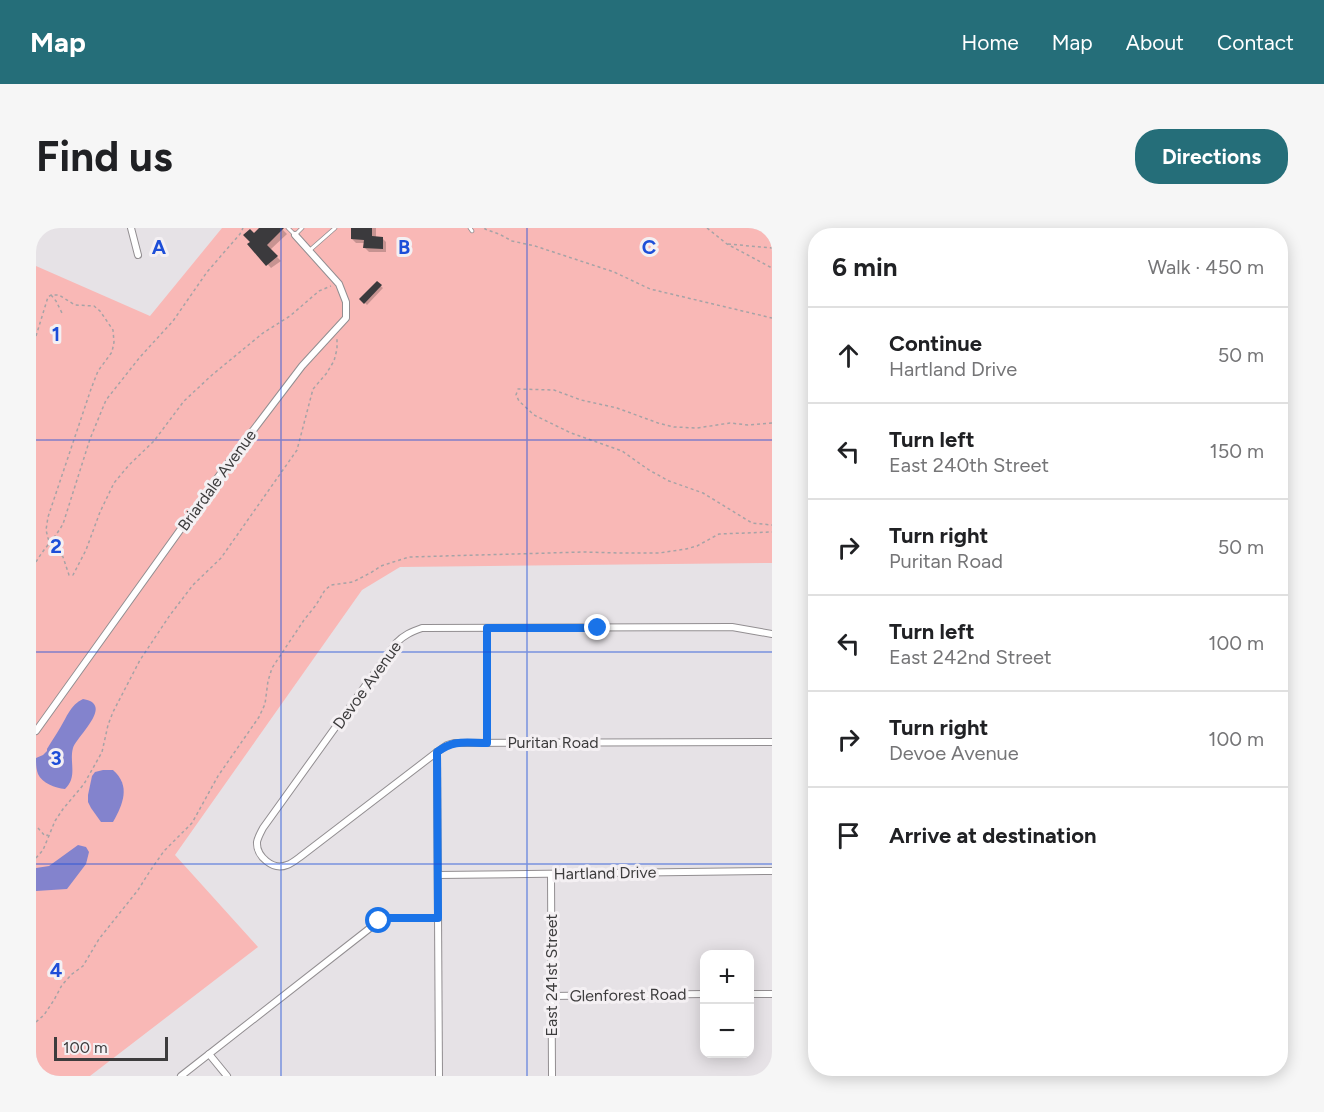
<!DOCTYPE html>
<meta charset="utf-8">
<style>
body{margin:0;font-family:Figtree,sans-serif;background:#f6f6f6;color:#202124}
.controls{position:absolute;right:18px;bottom:18px;display:grid;overflow:hidden;border-radius:12px;box-shadow:0 3px 15px #0003}
.controls button{width:54px;height:54px;display:grid;place-items:center;padding:0;border:0;border-bottom:2px solid #e0e0e0;background:#fff;color:#202124;font:30px sans-serif}
.scale{position:absolute;left:18px;bottom:15px;width:114px;box-sizing:border-box;padding-left:6px;border:3px solid #3d3c3d;border-top:0;font-size:16px;line-height:21px;white-space:nowrap;color:#3d3c3d;-webkit-text-stroke:4px #f4f0f3;paint-order:stroke}
.stop{position:absolute;width:18px;height:18px;margin:-14px;border:4px solid #1a73e8;border-radius:50%;background:#fff}
.stop.end{background:#1a73e8;border-color:#fff;box-shadow:0 2px 6px #0008}
.list{margin:0;padding:0;list-style:none}
h2{display:flex;justify-content:space-between;align-items:center;height:78px;margin:0;padding:0 24px;font-size:26px}
h2 small{font-size:20px;font-weight:400;color:#757577}
.list li{display:grid;grid-template-columns:39px 1fr auto;gap:18px;align-items:center;box-sizing:border-box;height:96px;padding:0 24px;border-top:2px solid #e0e0e0}
.list b{display:block;font-size:22px;white-space:nowrap}
.list p{margin:0;font-size:20px;white-space:nowrap;color:#757577}
.list em{font-size:20px;font-style:normal;color:#757577}
.icon{flex:none;width:33px;height:33px;fill:none;stroke:currentColor;stroke-width:2;stroke-linecap:round;stroke-linejoin:round}
.map{position:relative;flex:none;width:736px;height:848px;overflow:hidden;border-radius:24px}
header{display:flex;align-items:center;gap:36px;box-sizing:border-box;height:84px;padding:0 30px;background:#256e79;color:#fff}
header strong{font-size:28px}
nav{display:flex;gap:33px;margin-inline-start:auto;font-size:21px}
.intro{display:flex;align-items:center;justify-content:space-between;box-sizing:border-box;height:144px;padding:0 36px}
h1{margin:0;font-size:42px}
.button{padding:15px 27px;border-radius:24px;background:#256e79;color:#fff;font-size:21px;font-weight:700}
main{display:flex;gap:36px;padding:0 36px}
aside{flex:1;background:#fff;border-radius:24px;box-shadow:0 3px 15px #0003}
.map>svg:first-child{display:block}
</style>
<header>
<strong>Map</strong>
<nav><a>Home</a><a>Map</a><a>About</a><a>Contact</a></nav>
</header>
<div class="intro"><h1>Find us</h1><a class="button">Directions</a></div>
<main>
<div class="map">
<svg width="736" height="848" viewBox="0 0 736 848">
<rect width="100%" height="100%" fill="#e6e2e6"/>
<path fill="#f9b8b6" d="M186,0H736V335L364,339L326,362L139,627L222,719L54,848H0V38L114,88Z"/>
<g fill="#8383cd">
<path d="M47,471C79,476 41,508 37,520C33,534 42,549 29,561C19,560 6,555 2,546C0,541 0,535 0,530L7,527L11,523V521C15,514 20,507 24,500C31,489 34,477 47,471Z"/>
<path d="M67,542H77C95,558 87,576 77,594H65L55,580L52,574V567L56,548L59,544Z"/>
<path d="M42,617L50,619L53,624L50,636L31,661L0,663V640L13,638Z"/>
</g>
<g fill="#0003">
<path d="M226,0H245L251,6L234,22L245,33L235,40L213,16L218,7Z"/>
<path d="M330,0H340V10H346L350,14V24H333L329,20V15H320L316,11Z"/>
<path d="M341,55L347,60L331,77L325,71Z"/>
</g>
<g fill="#3b3a3d">
<path d="M223,0H248L231,17L242,28L230,38L211,16L214,14L207,7L214,1L218,5Z"/>
<path d="M315,0H336V8L347,9V21L327,20L328,12L315,11Z"/>
<path d="M341,53L346,57L328,76L323,71Z"/>
</g>
<g fill="none" stroke-linecap="round" stroke-linejoin="round">
<g stroke="#928e91" stroke-width="4.5">
<g id="service">
<path d="M252,0L259,7L266,0"/>
<path d="M434,0L436,3"/>
<path d="M274,22L299,0"/>
</g>
</g>
<g stroke="#928e91" stroke-width="8">
<g id="minor">
<path d="M95,0L102,27"/>
<path d="M736,406L696,399L386,400C375,404 368,407 360,415L227,600C225,604 222,609 221,614C220,628 237,643 251,637C255,636 260,632 264,629L401,524L411,517L418,515L736,514"/>
<path d="M0,503L190,238L266,138L310,90V74L303,56L259,7"/>
<path d="M451,515V400"/>
<path d="M401,524L403,848"/>
<path d="M515,646L516,848"/>
<path d="M402,647L736,643"/>
<path d="M714,766H736"/>
<path d="M515,768L668,766"/>
<path d="M173,826L191,848"/>
<path d="M145,848L343,693L353,690H402"/>
</g>
</g>
<g stroke="#a6a3a6" stroke-width="1.5" stroke-dasharray="3 3" stroke-linecap="butt">
<path d="M449,0V1L463,6L476,13L499,18L578,44L614,61L736,90"/>
<path d="M671,0L691,16L736,40"/>
<path d="M692,16L736,20"/>
<path d="M15,67L20,73L27,87"/>
<path d="M0,108L12,69L15,67H23L39,77L58,78L64,83L77,102L78,114L76,124L62,143L55,161L12,289L10,302L12,310L14,316L21,321L27,329L33,347H37L50,322L64,284L78,255L93,237L118,213L148,173L176,147L227,105L254,88L283,63L295,58"/>
<path d="M736,195L712,197L694,195L661,200L638,199L622,195L581,180L545,172L518,162L482,161L480,167L483,173L498,187L535,205L586,223L613,242L633,253L667,265L716,295L736,297"/>
<path d="M0,334C8,320 19,310 27,296L54,211L70,172L104,129L137,93L171,44L204,6L207,0"/>
<path d="M2,600L9,608L12,607"/>
<path d="M0,630L7,622L19,593L27,581L48,556L66,524L72,497L77,484L104,432L134,387L157,357L185,330L261,222L277,161L290,146L298,133L301,121V110"/>
<path d="M0,794L8,787L18,772L26,757L36,746L47,738L63,711L102,662L114,643L128,623L156,595L182,548L223,489L229,476L232,453L236,440L268,392L280,377L289,362L295,357L317,354L336,344L345,338L373,329L548,324L584,325H623L650,321L661,318L683,306L736,304"/>
</g>
<use href="#service" stroke="#fff" stroke-width="3"/>
<use href="#minor" stroke="#fff" stroke-width="6"/>
</g>
<g fill="none" stroke-linecap="round" stroke-linejoin="round">
<path stroke="#1a73e8" stroke-width="8" d="M343,693L353,690H402L401,524C419,511 430,515 451,515V400H562"/>
</g>
<path fill="none" stroke="#1d4ed8" stroke-width="1.5" stroke-opacity="0.55" d="M245,0V848M491,0V848M0,212H736M0,424H736M0,636H736"/>
<g text-anchor="middle" dominant-baseline="central" stroke-width="6" stroke-linejoin="round" paint-order="stroke">
<g font-size="16" fill="#3d3c3d" stroke="#f4f0f3">
<text transform="translate(181 252) rotate(-54)">Briardale Avenue</text>
<text transform="translate(331 457) rotate(-54)">Devoe Avenue</text>
<text x="517" y="514">Puritan Road</text>
<text transform="translate(569 645) rotate(-1)">Hartland Drive</text>
<text transform="translate(515 747) rotate(-90)">East 241st Street</text>
<text transform="translate(592 767) rotate(-1)">Glenforest Road</text>
</g>
</g>
<g font-size="20" text-anchor="middle" font-weight="bold" fill="#1d4ed8" stroke="#f4f0f3" stroke-width="6" stroke-linejoin="round" paint-order="stroke">
<text x="123" y="26">A</text>
<text x="368" y="26">B</text>
<text x="613" y="26">C</text>
<text x="20" y="113">1</text>
<text x="20" y="325">2</text>
<text x="20" y="537">3</text>
<text x="20" y="749">4</text>
</g>
</svg>
<div class="controls">
<button>+</button>
<button>−</button>
</div>
<div class="scale">100 m</div>
<div class="stop" style="left:343px;top:693px"></div>
<div class="stop end" style="left:562px;top:400px"></div>
</div>
<aside>
<h2>6 min<small>Walk · 450 m</small></h2>
<ul class="list">
<li><svg class="icon" aria-label="ahead" viewBox="0 0 24 24"><path d="M12 20V5M6 11l6-6 6 6"/></svg><div><b>Continue</b><p>Hartland Drive</p></div><em>50 m</em></li>
<li><svg class="icon" aria-label="left" viewBox="0 0 24 24"><path d="M17 20v-9H6M10 6l-5 5 5 5"/></svg><div><b>Turn left</b><p>East 240th Street</p></div><em>150 m</em></li>
<li><svg class="icon" aria-label="right" viewBox="0 0 24 24"><path d="M7 20v-9h11M14 6l5 5-5 5"/></svg><div><b>Turn right</b><p>Puritan Road</p></div><em>50 m</em></li>
<li><svg class="icon" aria-label="left" viewBox="0 0 24 24"><path d="M17 20v-9H6M10 6l-5 5 5 5"/></svg><div><b>Turn left</b><p>East 242nd Street</p></div><em>100 m</em></li>
<li><svg class="icon" aria-label="right" viewBox="0 0 24 24"><path d="M7 20v-9h11M14 6l5 5-5 5"/></svg><div><b>Turn right</b><p>Devoe Avenue</p></div><em>100 m</em></li>
<li><svg class="icon" aria-label="arrive" viewBox="0 0 24 24"><path d="M6 21V4h12l-3 4 3 4H6"/></svg><div><b>Arrive at destination</b></div></li>
</ul>
</aside>
</main>
